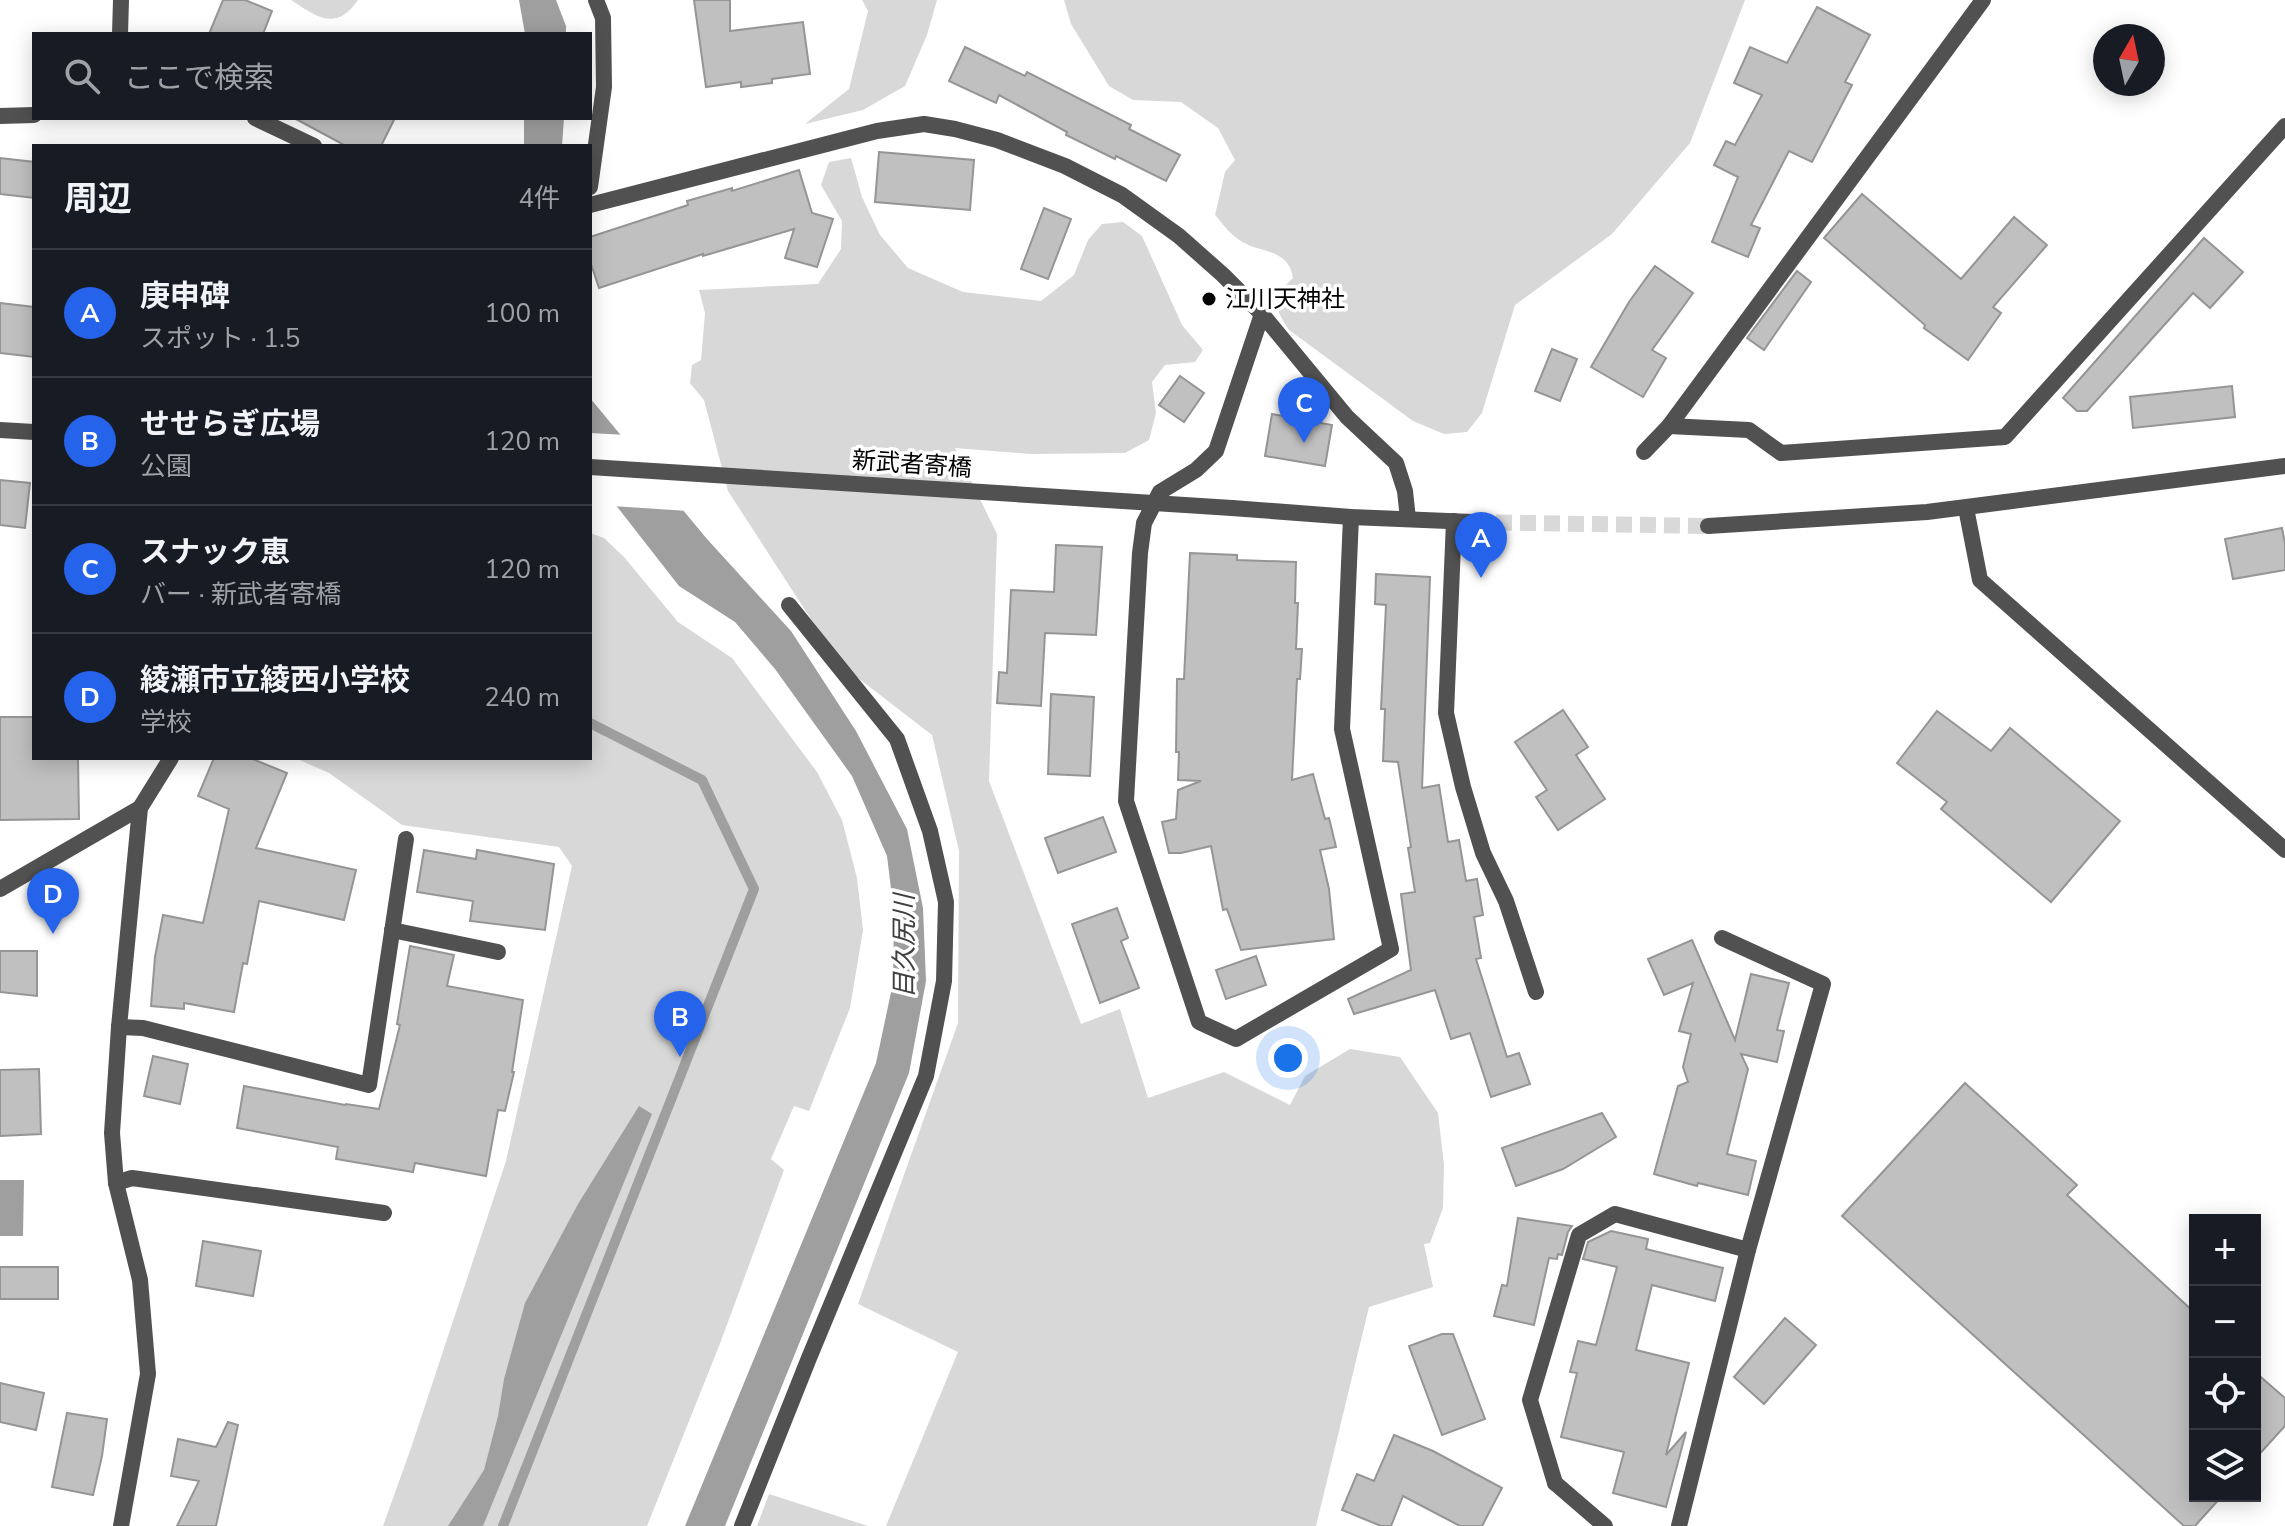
<!DOCTYPE html>
<html lang="ja">
<meta charset="utf-8">
<style>
body{margin:0;font-family:"Nunito Sans","Noto Sans JP",sans-serif;background:#20242c;color:#f1f3f6}
.controls{position:absolute;right:24px;bottom:24px;display:grid;overflow:hidden;border-radius:0px;box-shadow:0 4px 20px #0003}
.controls button{width:72px;height:72px;display:grid;place-items:center;padding:0;border:0;border-bottom:2px solid #363941;background:#171b24;color:#f1f3f6;font:40px sans-serif}
.compass{position:absolute;left:2093px;top:24px;width:72px;height:72px;border-radius:50%;background:#171b24;box-shadow:0 4px 20px #0003;rotate:9deg}
.you{position:absolute;left:1288px;top:1058px;width:28px;height:28px;margin:-20px;border:6px solid #fff;border-radius:50%;background:#1a73e8;box-shadow:0 0 0 12px #1a73e833}
.badge{display:grid;place-items:center;width:52px;height:52px;border-radius:50%;background:#2563eb;color:#fff;font-size:26px;font-weight:700}
.pin{position:absolute;translate:-50% -66px;filter:drop-shadow(0 2px 4px #0008)}
.pin::after{content:'';position:absolute;top:42px;width:28px;height:24px;background:inherit;clip-path:polygon(0 0,100% 0,50% 100%)}
.list{margin:0;padding:0;list-style:none}
h2{display:flex;justify-content:space-between;align-items:center;height:104px;margin:0;padding:0 32px;font-size:34px}
h2 small{font-size:26px;font-weight:400;color:#9ea1a6}
.list li{display:grid;grid-template-columns:52px 1fr auto;gap:24px;align-items:center;box-sizing:border-box;height:128px;padding:0 32px;border-top:2px solid #363941}
.list b{display:block;font-size:30px;white-space:nowrap}
.list p{margin:0;font-size:26px;white-space:nowrap;color:#9ea1a6}
.list em{font-size:26px;font-style:normal;color:#9ea1a6}
.icon{flex:none;width:44px;height:44px;fill:none;stroke:currentColor;stroke-width:2;stroke-linecap:round;stroke-linejoin:round}
.map{position:relative;flex:none;width:2285px;height:1526px;overflow:hidden}
.search{position:absolute;background:#171b24;box-shadow:0 4px 20px #0003;left:32px;top:32px;width:560px;height:88px;display:flex;align-items:center;gap:20px;box-sizing:border-box;padding:0 28px;border-radius:0px;color:#9ea1a6;font-size:30px}
.panel{position:absolute;background:#171b24;box-shadow:0 4px 20px #0003;left:32px;top:144px;width:560px;height:616px;border-radius:0px}
.map>svg:first-child{display:block}
</style>
<div class="map">
<svg width="2285" height="1526" viewBox="0 0 2285 1526">
<rect width="100%" height="100%" fill="#fff"/>
<g fill="#d8d8d8">
<path d="M291,0H358C336,32 317,17 291,0Z"/>
<path d="M862,0H937L927,35L905,86L863,110L805,124L849,89L868,11Z"/>
<path d="M1064,0H1745L1690,143L1612,234L1515,305L1482,413L1467,432L1444,434L1413,421L1289,330C1274,308 1271,298 1293,278C1289,247 1257,254 1238,239C1229,233 1222,223 1215,215L1225,172L1235,160L1218,128L1181,102L1133,100L1109,86L1071,24Z"/>
<path d="M851,158L862,197L880,235L908,268L963,292L1041,301L1074,275L1088,240L1102,224L1123,222L1142,236L1182,325L1203,350L1195,362L1165,365L1152,382L1156,413L1149,440L1125,453L1031,454L955,448L997,534L989,781L1081,1024L1120,1009L1148,1098L1224,1072L1290,1105L1305,1076L1350,1049L1400,1057L1438,1113L1444,1165L1443,1208L1430,1243L1424,1244L1433,1287L1369,1307L1316,1526H886L958,1352L858,1304L958,1023L959,851L932,735L840,664L728,491L704,400L690,383L692,365L701,360L705,313L699,290L818,284L841,249L842,221L821,185L829,162Z"/>
<path d="M590,533L604,538L624,557L678,622L732,658L817,772L842,820L857,878L863,930L850,1008L809,1111L794,1106L771,1159L784,1170L721,1341L647,1526H383L411,1448L506,1161L572,866L559,847L402,825L329,773L295,758H590Z"/>
<path d="M769,1494L868,1526H757Z"/>
</g>
<g fill="#9f9f9f">
<path d="M519,0H556L566,26V34H525Z"/>
<path d="M524,118H564L562,146H524Z"/>
<path d="M590,398L707,539L791,631L856,731L907,829L923,908L926,981L909,1073L725,1526H685L876,1063L893,983L894,913L887,856L852,776L775,669L735,622L679,586L590,472Z"/>
<path d="M639,1106L652,1114L483,1526H448L484,1470L498,1416L504,1379L525,1303L578,1204Z"/>
<path d="M0,1180H24L23,1236H0Z"/>
</g>
<path fill="#fff" d="M590,433L626,435L688,511L612,506L590,478Z"/>
<g fill="none" stroke-linecap="round" stroke-linejoin="round">
<path stroke="#9f9f9f" stroke-width="10" d="M503,1526L754,889L702,780L590,723"/>
</g>
<g fill="#c0c0c0" stroke="#959595" stroke-width="2">
<path d="M223,0H245L272,11L263,34H209Z"/>
<path d="M694,0H730V31L803,22L810,74L772,79V83L741,87V82L706,87Z"/>
<path d="M1817,7L1870,35L1845,82L1852,85L1812,162L1789,151L1751,225L1760,228L1748,257L1712,242L1738,177L1714,165L1726,141L1735,145L1762,95L1734,83L1750,47L1787,63Z"/>
<path d="M965,47L1025,76L1027,72L1131,125L1129,129L1180,155L1166,181L1116,156L1115,159L1066,135L1067,132L999,95L996,103L949,81Z"/>
<path d="M294,118H395L381,146H346Z"/>
<path d="M879,152L974,160L970,210L875,202Z"/>
<path d="M0,158L34,162V198L0,194Z"/>
<path d="M799,170L812,213L833,219L817,267L785,258L794,229L703,256V254L599,288L590,261V237L688,205L687,201L732,188V191Z"/>
<path d="M1862,194L1961,279L2014,217L2047,245L1993,307L2001,313L1968,360L1924,328L1925,325L1824,238Z"/>
<path d="M1044,208L1071,219L1048,279L1021,269Z"/>
<path d="M2204,238L2243,272L2210,308L2193,293L2087,411H2077L2063,398Z"/>
<path d="M1655,266L1693,293L1652,350L1666,358L1643,397L1591,367L1629,302Z"/>
<path d="M1797,271L1811,282L1764,350L1747,338Z"/>
<path d="M0,303L34,307V357L0,353Z"/>
<path d="M1552,349L1577,359L1560,401L1535,391Z"/>
<path d="M1180,376L1204,393L1184,422L1159,405Z"/>
<path d="M2232,386L2235,417L2133,428L2130,397Z"/>
<path d="M1272,414L1332,425L1325,466L1265,456Z"/>
<path d="M0,480L30,483L25,528L0,525Z"/>
<path d="M2282,528L2285,544V570L2233,579L2225,539Z"/>
<path d="M1056,545L1102,547L1096,635L1045,633L1041,706L997,703L999,672L1007,673L1011,590L1054,592Z"/>
<path d="M1190,553L1237,555V560L1296,562L1295,603H1298L1296,649H1302L1300,679H1297L1292,780L1313,774L1325,819L1329,818L1336,847L1320,850L1329,889L1334,939L1241,950L1227,909L1223,910L1211,846L1181,853H1169L1162,822L1176,819L1178,790L1201,781L1178,780L1179,752H1176L1177,679H1184Z"/>
<path d="M1376,574L1430,577L1422,788L1439,785L1448,842L1459,840L1466,881L1477,879L1483,915L1474,917L1481,958L1476,959L1507,1057L1519,1053L1530,1084L1491,1097L1470,1033L1451,1039L1435,990L1354,1014L1348,999L1411,970L1401,894L1415,892L1408,848L1411,847L1398,762L1383,761L1385,709H1381L1386,605L1375,604Z"/>
<path d="M1051,694L1094,697L1090,776L1048,774Z"/>
<path d="M1563,710L1588,747L1576,755L1605,799L1558,830L1536,797L1547,790L1515,742Z"/>
<path d="M1937,711L1991,751L2010,728L2120,821L2051,902L1941,809L1947,802L1897,763Z"/>
<path d="M0,717H34V758H78L79,819L0,820Z"/>
<path d="M214,758H250L287,773L256,848L356,870L344,920L259,901L247,964L243,963L234,1012L184,1003V1009L151,1006L155,957L163,915L203,923L229,809L198,796Z"/>
<path d="M1103,817L1116,852L1058,873L1045,838Z"/>
<path d="M424,850L476,859L477,850L554,864L545,930L470,921L473,901L417,892Z"/>
<path d="M1117,908L1128,938L1121,941L1139,988L1100,1003L1072,924Z"/>
<path d="M1692,940L1735,1040L1751,974L1789,983L1777,1030L1784,1031L1777,1062L1741,1054L1748,1069L1727,1154L1756,1161L1748,1195L1698,1183L1697,1186L1654,1174L1678,1086L1688,1082L1683,1067L1691,1034L1679,1031L1693,983L1664,995L1648,959Z"/>
<path d="M410,946L454,955L447,986L523,1000L512,1072H514L505,1111L498,1110L486,1176L415,1163L413,1172L336,1159L338,1147L237,1128L244,1086L345,1105L346,1104L379,1109L400,1025L397,1024Z"/>
<path d="M0,951H37V996L0,992Z"/>
<path d="M1256,956L1266,985L1226,999L1216,970Z"/>
<path d="M153,1056L188,1064L180,1104L144,1096Z"/>
<path d="M39,1069L41,1134L0,1136V1070Z"/>
<path d="M1965,1083L2077,1185L2067,1195L2195,1313V1496H2222L2195,1526H2184L1842,1216Z"/>
<path d="M1602,1113L1616,1137L1563,1169L1516,1186L1502,1148Z"/>
<path d="M1518,1218L1572,1226L1568,1232L1562,1255L1558,1254L1557,1259L1549,1258L1534,1325L1494,1316L1502,1285L1507,1286Z"/>
<path d="M1611,1231L1648,1239L1646,1249L1723,1268L1715,1301L1652,1285L1636,1350L1689,1363L1666,1455L1686,1432L1666,1507L1613,1493L1624,1452L1561,1437L1577,1373L1570,1372L1578,1341L1596,1345L1617,1267L1583,1259L1588,1242Z"/>
<path d="M203,1241L261,1251L253,1296L196,1286Z"/>
<rect x="0" y="1267" width="58" height="32"/>
<path d="M1785,1318L1816,1345L1764,1404L1734,1377Z"/>
<path d="M1442,1334H1453L1485,1419L1442,1435L1409,1346Z"/>
<path d="M2255,1372L2285,1398V1426L2255,1459Z"/>
<path d="M0,1383L44,1393L36,1430L0,1422Z"/>
<path d="M67,1413L107,1419L102,1456L93,1495L52,1487Z"/>
<path d="M228,1422L238,1425L216,1526H177L199,1481L171,1476L178,1439L216,1447Z"/>
<path d="M1394,1435L1433,1451L1502,1488L1482,1526H1460L1403,1496L1391,1526H1381L1342,1510L1357,1474L1374,1481Z"/>
</g>
<g fill="none" stroke-linecap="round" stroke-linejoin="round">
<path stroke="#d9d9d9" stroke-width="16" stroke-dasharray="16 8" stroke-linecap="butt" d="M1472,522L1708,526"/>
<g stroke="#515151" stroke-width="16">
<path d="M120,34L121,0"/>
<path d="M1454,521L1446,713L1463,787L1483,853L1506,901L1536,992"/>
<path d="M0,889L140,808"/>
<path d="M392,930L498,952"/>
<path d="M119,1027L143,1028L369,1085L406,839"/>
<path d="M116,1183L132,1178L384,1213"/>
<path d="M1555,1483L1530,1400L1579,1235L1615,1214L1748,1250"/>
</g>
<g stroke="#515151" stroke-width="16">
<path d="M0,116L34,115"/>
<path d="M255,118L314,146"/>
<path d="M590,187L604,87L603,18L596,0"/>
<path d="M590,205L877,131L924,124L955,129L997,140L1065,166L1122,195L1179,236L1223,275L1262,314L1347,417L1396,463L1405,491L1408,519"/>
<path d="M1262,314L1216,451L1196,470L1160,492L1144,523L1140,553L1126,801L1199,1022L1236,1039L1391,949L1342,729L1351,517"/>
<path d="M1669,426L1749,430L1781,453L2005,437L2285,126"/>
<path d="M1644,452L1669,426L1983,0"/>
<path d="M1966,508L1980,580L2285,850"/>
<path d="M1555,1483L1605,1526"/>
<path d="M742,1526L809,1358L926,1076L944,981L946,902L930,831L897,739L789,605"/>
<path d="M1679,1526L1748,1250L1823,984L1722,938"/>
</g>
<g stroke="#515151" stroke-width="16">
<path d="M0,430L34,432"/>
<path d="M1232,508L1351,517L1472,522"/>
<path d="M1708,526L1927,512L2285,466"/>
<path d="M121,1526L148,1374L140,1280L116,1183L112,1133L119,1027L140,808L171,758"/>
</g>
<path stroke="#515151" stroke-width="16" d="M590,467L1232,508"/>
</g>
<circle fill="#000" stroke="#fff" stroke-width="3" cx="1209" cy="299" r="8"/>
<g text-anchor="middle" dominant-baseline="central" stroke-width="7" stroke-linejoin="round" paint-order="stroke">
<g font-size="24" fill="#000" stroke="#fff" text-anchor="start">
<text x="1225" y="299">江川天神社</text>
</g>
<g font-size="24" fill="#000" stroke="#fff">
<text transform="translate(912 464) rotate(4)">新武者寄橋</text>
</g>
<g font-size="26" font-style="italic" fill="#404040" stroke="#fff">
<text transform="translate(904 946) rotate(-90)">目久尻川</text>
</g>
</g>
</svg>
<div class="controls">
<button>+</button>
<button>−</button>
<button><svg class="icon" aria-label="locate" viewBox="0 0 24 24"><circle cx="12" cy="12" r="6"/><path d="M12 2v4M12 18v4M2 12h4M18 12h4"/></svg></button>
<button><svg class="icon" aria-label="layers" viewBox="0 0 24 24"><path d="M12 4l9 5-9 5-9-5zM3 14l9 5 9-5"/></svg></button>
</div>
<svg class="compass" viewBox="-18 -18 36 36"><path d="M0-13l5 13h-10z" fill="#e53935"/><path d="M0 13l5-13h-10z" fill="#9ea1a6"/></svg>
<div class="you"></div>
<div class="pin badge" style="left:1481px;top:578px">A</div>
<div class="pin badge" style="left:680px;top:1057px">B</div>
<div class="pin badge" style="left:1304px;top:443px">C</div>
<div class="pin badge" style="left:53px;top:934px">D</div>
<div class="search"><svg class="icon" aria-label="search" viewBox="0 0 24 24"><circle cx="10" cy="10" r="6"/><path d="M15 15l6 6"/></svg>ここで検索</div>
<section class="panel">
<h2>周辺<small>4件</small></h2>
<ul class="list">
<li><span class="badge">A</span><div><b>庚申碑</b><p>スポット · 1.5</p></div><em>100 m</em></li>
<li><span class="badge">B</span><div><b>せせらぎ広場</b><p>公園</p></div><em>120 m</em></li>
<li><span class="badge">C</span><div><b>スナック恵</b><p>バー · 新武者寄橋</p></div><em>120 m</em></li>
<li><span class="badge">D</span><div><b>綾瀬市立綾西小学校</b><p>学校</p></div><em>240 m</em></li>
</ul>
</section>
</div>
